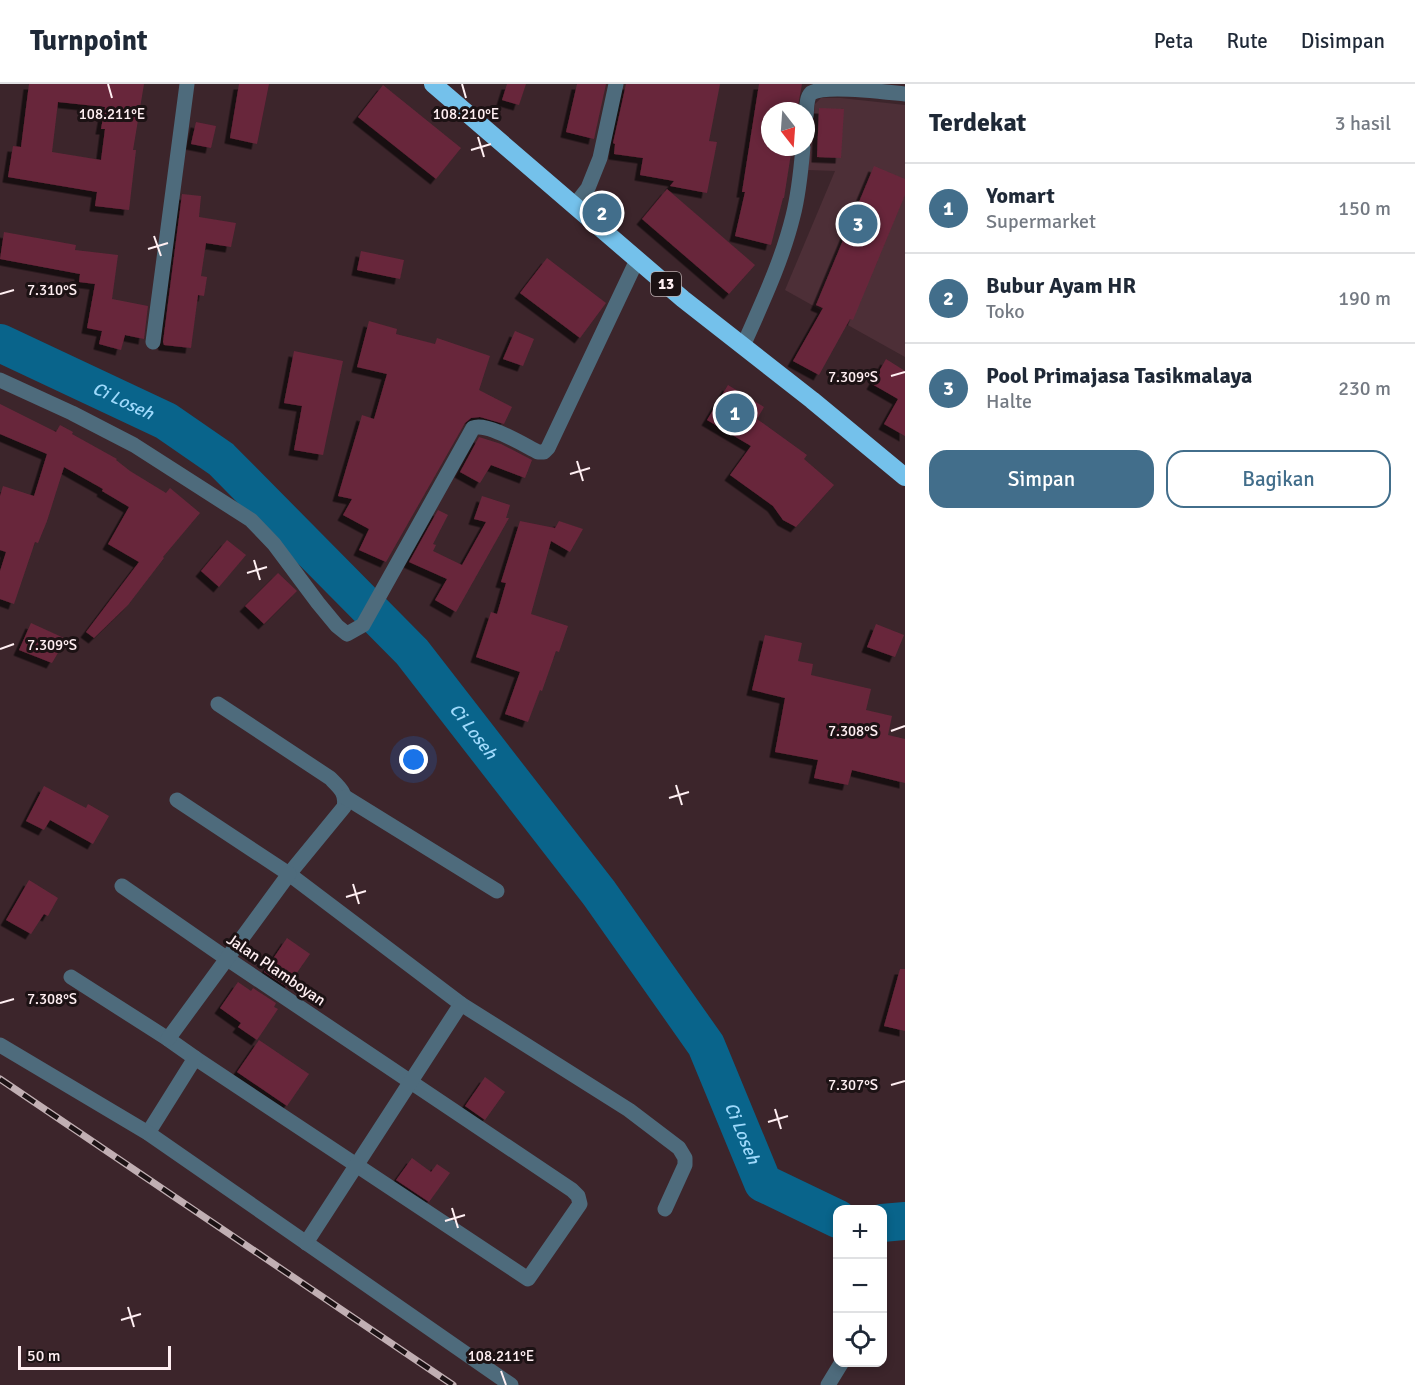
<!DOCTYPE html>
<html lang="id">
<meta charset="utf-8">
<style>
body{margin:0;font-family:Signika,sans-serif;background:#f6f6f7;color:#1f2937}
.controls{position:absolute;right:18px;bottom:18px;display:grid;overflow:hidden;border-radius:12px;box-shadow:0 3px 9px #0003}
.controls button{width:54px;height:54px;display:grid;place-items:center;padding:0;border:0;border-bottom:2px solid #e0e1e3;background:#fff;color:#1f2937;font:30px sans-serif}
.compass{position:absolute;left:761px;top:18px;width:54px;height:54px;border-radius:50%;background:#fff;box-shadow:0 3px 9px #0003;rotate:163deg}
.scale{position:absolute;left:18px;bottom:15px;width:153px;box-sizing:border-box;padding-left:6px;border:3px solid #ffeff2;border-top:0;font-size:16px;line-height:21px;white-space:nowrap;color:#ffeff2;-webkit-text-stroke:4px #1c1214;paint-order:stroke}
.you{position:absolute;left:414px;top:676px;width:21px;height:21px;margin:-15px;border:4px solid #fff;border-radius:50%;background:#1a73e8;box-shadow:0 0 0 9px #1a73e833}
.badge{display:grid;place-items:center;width:39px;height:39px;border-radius:50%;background:#426e8b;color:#fff;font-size:20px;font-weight:700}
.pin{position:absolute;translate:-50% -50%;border:3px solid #fff;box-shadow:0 2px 6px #0006}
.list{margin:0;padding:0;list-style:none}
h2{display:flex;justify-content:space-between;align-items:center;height:78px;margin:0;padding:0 24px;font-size:26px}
h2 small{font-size:20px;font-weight:400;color:#747a83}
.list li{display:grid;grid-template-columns:39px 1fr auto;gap:18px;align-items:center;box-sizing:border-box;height:90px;padding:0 24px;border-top:2px solid #e0e1e3}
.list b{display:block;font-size:22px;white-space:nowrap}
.list p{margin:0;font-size:20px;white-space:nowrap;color:#747a83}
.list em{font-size:20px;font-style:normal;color:#747a83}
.actions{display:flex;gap:12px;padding:18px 24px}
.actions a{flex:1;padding:14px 0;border:2px solid #426e8b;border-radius:18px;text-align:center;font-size:21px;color:#426e8b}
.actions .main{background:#426e8b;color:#fff}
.icon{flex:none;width:33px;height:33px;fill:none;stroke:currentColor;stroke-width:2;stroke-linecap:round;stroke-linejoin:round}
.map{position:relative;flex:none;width:905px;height:1301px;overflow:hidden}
header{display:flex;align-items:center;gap:36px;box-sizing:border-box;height:84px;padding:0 30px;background:#fff;border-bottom:2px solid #e0e1e3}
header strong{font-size:28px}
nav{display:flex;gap:33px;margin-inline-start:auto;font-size:21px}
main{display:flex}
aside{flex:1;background:#fff}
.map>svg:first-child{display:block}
</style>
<header>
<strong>Turnpoint</strong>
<nav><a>Peta</a><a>Rute</a><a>Disimpan</a></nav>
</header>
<main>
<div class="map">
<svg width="905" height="1301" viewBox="0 0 905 1301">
<defs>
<filter id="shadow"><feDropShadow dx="-5.5" dy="5.5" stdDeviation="0" flood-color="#0009"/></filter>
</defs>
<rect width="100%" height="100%" fill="#3c252b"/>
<path fill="#4d2f37" d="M821,14H841L905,21V273L785,206L835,87L808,86L815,20Z"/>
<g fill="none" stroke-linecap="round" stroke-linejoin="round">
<g stroke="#09648b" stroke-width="38">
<path id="s1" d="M0,259L166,337L221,375L412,568L599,809L706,961L763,1099L838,1135"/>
<path d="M882,1139L905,1137"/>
</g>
</g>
<g fill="#68263b" fill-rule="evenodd" filter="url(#shadow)">
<path d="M29,0H144L133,66H136L129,126L95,122L97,108L8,93L13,62L21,63ZM58,18L105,23L101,45H105L101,76L52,68Z"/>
<path d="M239,0H269L257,60L230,54Z"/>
<path d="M507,0H526L519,21L502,16Z"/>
<path d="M577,0H606L594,55L566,48Z"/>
<path d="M626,0H720L709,57L717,58L707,109L670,102L674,97L640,91L643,74L614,70L615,60L613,59Z"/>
<path d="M759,0H802L797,27H770V63H792L784,114H783L771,161L735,152L745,108H742Z"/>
<path d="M383,1L461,64L436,95L358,33Z"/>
<path d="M819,24L844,25L841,74L817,73Z"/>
<path d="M196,38L216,42L211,64L191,60Z"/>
<path d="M874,82L905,95V111L853,236L850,235L819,291L793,277L823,224L816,221Z"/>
<path d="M667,105L755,181L729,210L642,135Z"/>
<path d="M182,110L201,112L199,133L236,139L231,163L206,159L201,192L207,193L204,212L198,211L191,264L164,261L163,258Z"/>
<path d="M4,148L76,161L75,166L118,171L112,215L148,222L144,255L125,251L121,266L99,260L102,247L87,244L95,200L79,198L80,190L0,175Z"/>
<path d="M361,167L404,176L400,195L357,186Z"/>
<path d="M547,174L606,219L580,254L520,209Z"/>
<path d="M369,237L397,245L396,250L435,260L437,254L490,272L479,306L512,323L504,340L480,333L471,334L465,339L386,478L359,466L369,445L343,431L352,415L338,412L362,331L374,335L387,290L357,283Z"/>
<path d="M515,247L534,255L523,282L503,275Z"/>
<path d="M294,267L343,277L323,371L294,366L302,322L284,319Z"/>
<path d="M886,275L905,287V352L884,340L898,315L872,300Z"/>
<path d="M728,301L764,323L757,335L807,371L804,375L834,401L796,443L783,436L773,422L730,391L751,362L707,336Z"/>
<path d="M0,320L56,348L60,341L73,348L72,350L117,375L116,376L130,387L166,409L170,404L200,429L163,473L164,474L128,521L94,554L86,548L139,478L108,460L129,423L102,407L103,405L64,383L47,437L38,459L35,458L14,520L0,515V487L6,468L0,466V412L3,402L34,412L47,370L0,350Z"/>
<path d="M479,353L501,360L532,376L525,394L491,381L480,399L460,388Z"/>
<path d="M482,412L510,421L506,434H509L456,528L435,516L447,495L409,478L438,426L448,431L433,460L436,461L433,467L462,481L486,438L474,435Z"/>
<path d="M520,437L555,444L554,446L559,437L583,445L570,468L551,457L531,530L568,542L559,568L556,567L542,607L540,606L528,638L505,630L520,588L476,573L491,528L497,530L506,499L501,498Z"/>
<path d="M227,456L246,471L219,503L201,487Z"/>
<path d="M278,489L297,507L264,540L245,522Z"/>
<path d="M31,539L66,555L52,579L19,566Z"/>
<path d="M876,540L904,551L895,573L867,563Z"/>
<path d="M765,551L802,559L798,577L813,580L811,591L871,605L866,626L892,632L888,651L905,655V699L852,686L848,701L814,694L818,676L775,668L785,614L752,606Z"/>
<path d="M44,702L86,724L88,720L109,732L93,760L50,736L44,746L26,737Z"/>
<path d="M29,796L58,814L48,832L44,830L31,850L6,836Z"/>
<path d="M287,854L310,870L287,903L264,888Z"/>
<path d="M900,885H905V947L884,942Z"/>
<path d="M238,898L251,907L253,904L276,919L274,923L278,925L257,956L238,943L241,939L220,924Z"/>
<path d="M259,956L309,990L287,1022L237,988Z"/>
<path d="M485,993L505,1008L485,1036L465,1022Z"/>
<path d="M412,1074L431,1088L437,1080L450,1089L429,1118L396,1096Z"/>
</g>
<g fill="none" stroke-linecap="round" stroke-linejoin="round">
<g stroke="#4e6b7c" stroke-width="15">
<path d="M806,32C807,25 806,14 811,9C826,0 885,8 905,10"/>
<path d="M574,122L588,104L600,74L616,0"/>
<path d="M153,258L187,0"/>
<path d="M743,262C762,219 782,177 793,132C799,109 801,86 803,63"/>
<path d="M0,296L72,329L134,361L251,436L274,460L318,519L337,542L347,550L363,541L473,344C487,338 524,361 538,368H544L548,364L637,176"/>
<path d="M218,620L330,694C339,703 347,709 344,723L289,790L461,920L629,1026L679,1064L685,1074V1081L665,1125"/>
<path d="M345,713L497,807"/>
<path d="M122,802L226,874L572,1106L578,1112L580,1120L528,1195L195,974"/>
<path d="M71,893L168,955L195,974L148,1049"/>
<path d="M168,955L289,790L177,716"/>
<path d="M0,961L148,1049L511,1301"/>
<path d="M306,1159L461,920"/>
<path d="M828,1301L842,1278"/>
</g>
<path stroke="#74c1eb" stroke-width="18" d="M433,0L683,215L812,316L905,393"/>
<g stroke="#c1afb3" stroke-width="7">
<path id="rail" d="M0,995L453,1301"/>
</g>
<use href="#rail" stroke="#1c1214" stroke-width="4.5" stroke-dasharray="14" stroke-linecap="butt"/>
</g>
<path fill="none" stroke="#ffeff2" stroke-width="2" d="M108,0L112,14M462,0L466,14M478,53L484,73M471,66L491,60M154,152L161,172M148,165L168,159M0,210L14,206M891,292L905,288M577,377L583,397M570,390L590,384M254,476L260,496M247,489L267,483M0,565L14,560M891,647L905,642M676,701L682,721M669,714L689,708M353,800L359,820M346,813L366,807M0,919L14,915M891,1001L905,997M775,1025L781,1045M768,1038L788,1032M452,1124L458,1144M445,1137L465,1131M128,1223L134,1243M121,1236L141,1230M501,1287L506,1301"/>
<g text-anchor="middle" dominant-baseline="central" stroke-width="6" stroke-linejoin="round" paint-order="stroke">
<rect fill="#1c1214" stroke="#bbadaf" stroke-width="1.5" x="651" y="188" width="30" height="24" rx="4.5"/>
<g font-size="15" font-weight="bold" fill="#ffeff2">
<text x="666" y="200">13</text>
</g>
<g font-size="16" fill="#ffeff2" stroke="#1c1214">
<text transform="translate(276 886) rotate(34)">Jalan Plamboyan</text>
</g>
<g font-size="18" font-style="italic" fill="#9ed9fb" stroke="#1c1214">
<text stroke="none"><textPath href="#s1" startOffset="136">Ci Loseh</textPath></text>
<text stroke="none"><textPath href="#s1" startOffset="622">Ci Loseh</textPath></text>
<text stroke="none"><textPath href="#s1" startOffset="1108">Ci Loseh</textPath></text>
</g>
</g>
<g font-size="15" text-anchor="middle" fill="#ffeff2" stroke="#1c1214" stroke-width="6" stroke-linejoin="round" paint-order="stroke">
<text x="112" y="35">108.211°E</text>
<text x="466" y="35">108.210°E</text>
<text x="52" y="211">7.310°S</text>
<text x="853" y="298">7.309°S</text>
<text x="52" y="566">7.309°S</text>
<text x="853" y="652">7.308°S</text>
<text x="52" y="920">7.308°S</text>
<text x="853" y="1006">7.307°S</text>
<text x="501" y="1277">108.211°E</text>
</g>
</svg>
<div class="controls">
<button>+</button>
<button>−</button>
<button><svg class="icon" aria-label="locate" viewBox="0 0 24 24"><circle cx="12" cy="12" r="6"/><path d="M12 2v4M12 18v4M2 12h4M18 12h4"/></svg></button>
</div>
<svg class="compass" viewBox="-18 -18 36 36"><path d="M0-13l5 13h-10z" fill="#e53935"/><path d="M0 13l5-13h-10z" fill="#747a83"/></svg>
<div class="scale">50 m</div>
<div class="you"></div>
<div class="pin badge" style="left:735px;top:329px">1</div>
<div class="pin badge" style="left:602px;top:129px">2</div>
<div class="pin badge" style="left:858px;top:140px">3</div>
</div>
<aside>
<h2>Terdekat<small>3 hasil</small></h2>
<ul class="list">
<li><span class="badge">1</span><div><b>Yomart</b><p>Supermarket</p></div><em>150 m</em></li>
<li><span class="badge">2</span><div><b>Bubur Ayam HR</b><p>Toko</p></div><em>190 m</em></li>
<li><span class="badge">3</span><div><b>Pool Primajasa Tasikmalaya</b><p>Halte</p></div><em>230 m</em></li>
</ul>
<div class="actions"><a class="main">Simpan</a><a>Bagikan</a></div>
</aside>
</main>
